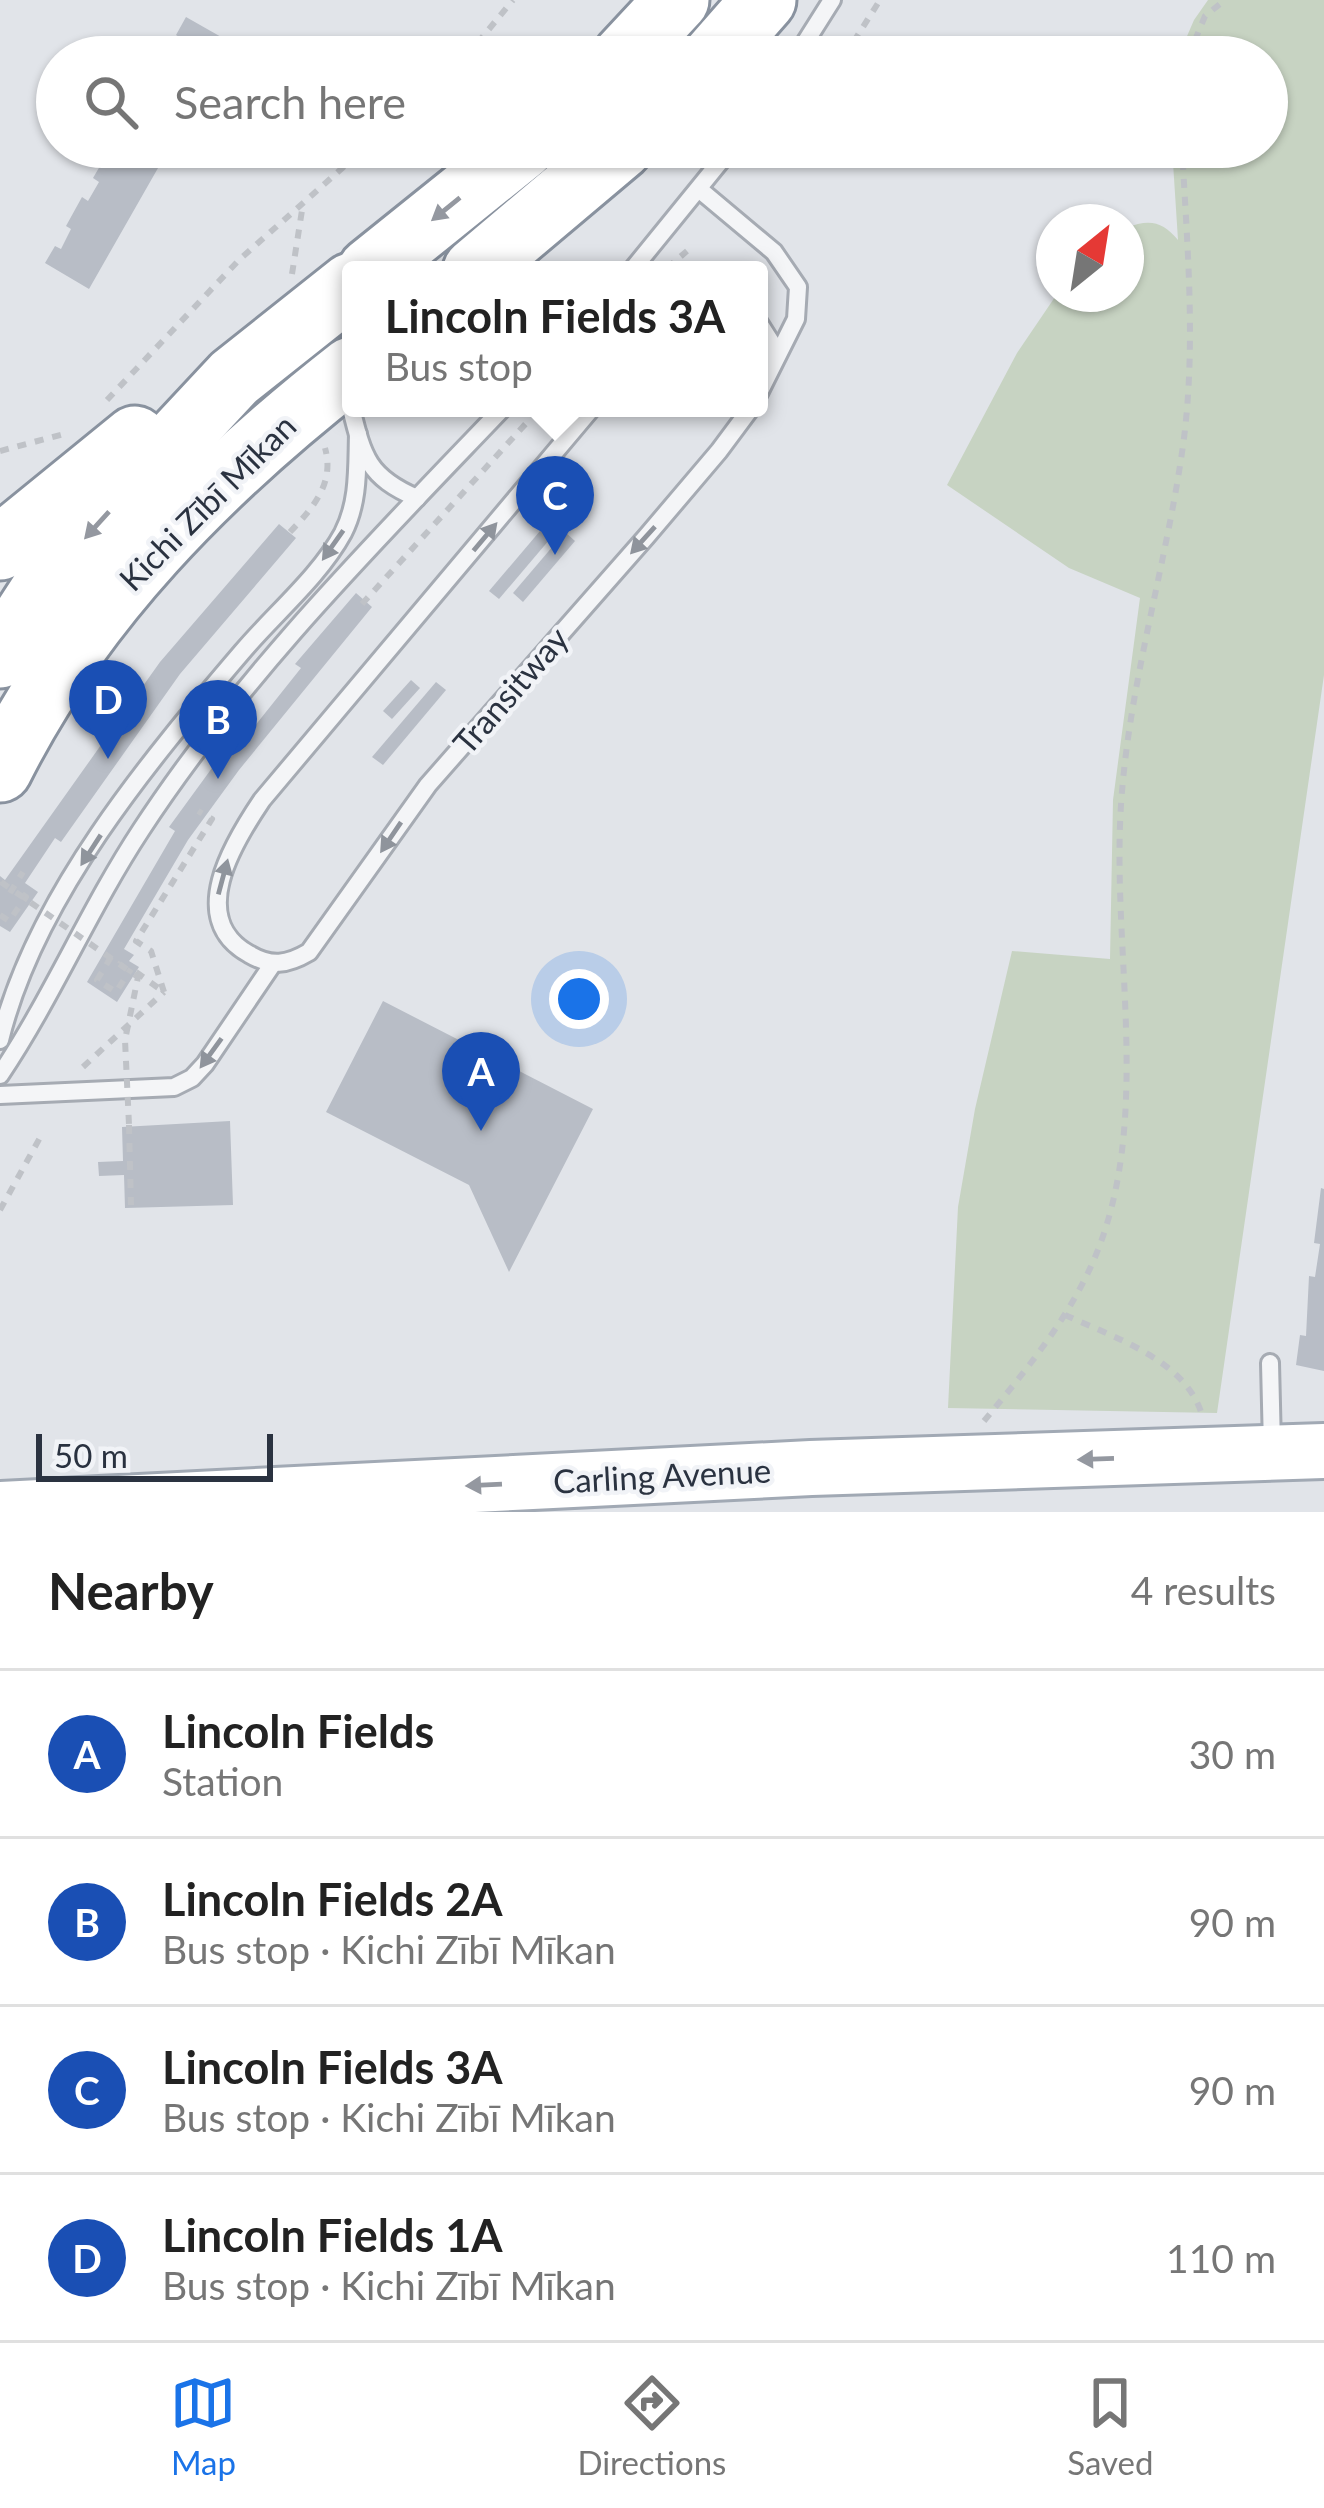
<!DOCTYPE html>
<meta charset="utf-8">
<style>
body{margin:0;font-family:Lato,sans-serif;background:#f6f6f6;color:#222}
.compass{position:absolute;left:1036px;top:204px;width:108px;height:108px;border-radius:50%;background:#fff;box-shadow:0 3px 9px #0004;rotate:30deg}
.scale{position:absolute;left:36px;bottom:30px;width:237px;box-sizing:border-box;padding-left:12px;border:6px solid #2a3240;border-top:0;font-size:33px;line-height:42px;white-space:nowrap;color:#2a3240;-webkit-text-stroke:9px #f1f3f7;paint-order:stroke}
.you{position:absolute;left:579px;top:999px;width:42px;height:42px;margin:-30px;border:9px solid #fff;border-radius:50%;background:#1a73e8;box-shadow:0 0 0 18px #1a73e833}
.badge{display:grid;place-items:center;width:78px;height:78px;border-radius:50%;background:#1a73e8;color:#fff;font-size:39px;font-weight:700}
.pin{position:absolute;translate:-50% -99px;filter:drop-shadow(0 3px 6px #0008)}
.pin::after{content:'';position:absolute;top:63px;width:42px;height:36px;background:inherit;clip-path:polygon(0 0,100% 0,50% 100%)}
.popup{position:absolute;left:342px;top:261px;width:426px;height:156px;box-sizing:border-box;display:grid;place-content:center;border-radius:12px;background:#fff;filter:drop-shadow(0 3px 9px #0005);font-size:39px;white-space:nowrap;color:#767676}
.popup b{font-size:45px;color:#222}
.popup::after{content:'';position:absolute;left:50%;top:100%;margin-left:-24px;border:24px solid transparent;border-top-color:#fff}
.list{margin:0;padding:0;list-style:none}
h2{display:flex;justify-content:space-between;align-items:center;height:156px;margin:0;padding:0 48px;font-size:51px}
h2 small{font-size:39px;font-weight:400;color:#767676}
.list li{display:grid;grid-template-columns:78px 1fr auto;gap:36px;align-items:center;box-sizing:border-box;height:168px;padding:0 48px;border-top:3px solid #e0e0e0}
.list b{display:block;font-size:45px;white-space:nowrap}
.list p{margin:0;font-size:39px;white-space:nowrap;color:#767676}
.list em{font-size:39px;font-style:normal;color:#767676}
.icon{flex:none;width:66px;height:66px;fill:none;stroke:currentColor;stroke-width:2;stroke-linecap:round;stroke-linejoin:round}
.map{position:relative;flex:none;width:1324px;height:1512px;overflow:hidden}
.search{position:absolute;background:#fff;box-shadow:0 3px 9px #0004;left:36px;right:36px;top:36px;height:132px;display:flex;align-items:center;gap:30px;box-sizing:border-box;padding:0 42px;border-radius:66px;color:#767676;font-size:45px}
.sheet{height:828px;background:#fff}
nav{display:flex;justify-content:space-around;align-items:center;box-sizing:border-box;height:168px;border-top:3px solid #e0e0e0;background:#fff;font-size:33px;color:#767676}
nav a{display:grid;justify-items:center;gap:6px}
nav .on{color:#1a73e8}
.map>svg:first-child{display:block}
</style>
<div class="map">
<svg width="1324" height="1512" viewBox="0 0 1324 1512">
<rect width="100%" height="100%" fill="#e1e4e9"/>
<path fill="#c7d3c2" d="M1208,0H1324V675L1217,1413L948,1408L958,1207L975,1109L1012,951L1110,959L1113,800L1140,598L1069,568L947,485L1017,353L1057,294H1126V228C1150,218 1163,222 1178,240L1172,147H1267V57H1178L1194,20Z"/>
<g fill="#b8bdc6">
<path d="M186,17L230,42L221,57H171L181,38L176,35Z"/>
<path d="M119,147H170L89,289L45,263L55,246L61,249L71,229L66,226L82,197L88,201L99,182L93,178L110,149L116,153Z"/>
<path d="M551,518L561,526L499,599L489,591Z"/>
<path d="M279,524L296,538L180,674L61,842L55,838L25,883L38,892L10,932L0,926V876L5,880L160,662Z"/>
<path d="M565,532L575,541L523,602L513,593Z"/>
<path d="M356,593L372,607L239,770L188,840L124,949L134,955L129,961L139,967L117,1002L87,982L175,831L169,827L220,757L227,761L301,668L295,664Z"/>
<path d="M411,680L420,688L392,719L383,711Z"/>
<path d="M436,682L446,690L383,765L372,757Z"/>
<path d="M383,1001L593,1109L509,1272L469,1185L326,1112Z"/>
<path d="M230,1121L233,1205L125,1208L124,1175L99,1176L98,1162L123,1161L122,1127Z"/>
<path d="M1321,1188L1324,1189V1371L1296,1365L1300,1335L1306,1336L1309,1276L1315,1277L1320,1244L1314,1243Z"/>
</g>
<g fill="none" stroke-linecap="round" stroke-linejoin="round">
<g stroke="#a6abb3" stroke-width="22">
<g id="lane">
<path d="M796,57L832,0"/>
<path d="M700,190L774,252L798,287L796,319L759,393"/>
<path d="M632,270L732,147"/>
<path d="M759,323L771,342L773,359"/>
<path d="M351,408C363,457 368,477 417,498"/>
<path d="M592,408L262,800C233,843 186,919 249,954C271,967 287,965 309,952L428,785L646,537L719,451L751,408"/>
<path d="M0,1040C35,897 148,762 242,652C274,614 319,577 343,533C359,502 357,468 358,434"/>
<path d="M0,1075C53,996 89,909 141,830C243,674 375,542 503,408"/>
<path d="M0,1095L174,1087L192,1078L205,1064L272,965"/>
<path d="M1270,1363L1272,1446"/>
</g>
</g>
<g stroke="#a1a9b4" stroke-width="60">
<path id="primary" d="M0,1509L811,1468L1324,1451"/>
</g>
<g stroke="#89929f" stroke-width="69">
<g id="highway">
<path d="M624,57L677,0"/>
<path d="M714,57L764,0"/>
<path d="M370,270L523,147"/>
<path d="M475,270L621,147"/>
<path d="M0,548L135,438"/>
<path d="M0,656L42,591L80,543L234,378L351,285"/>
<path d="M0,770C81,608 209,480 351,369"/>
</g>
</g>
<g stroke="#bfc2c7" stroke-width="6" stroke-dasharray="9 9" stroke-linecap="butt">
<path d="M466,57L513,0"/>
<path d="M844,57L880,0"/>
<path d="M1188,57L1205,16L1225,0"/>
<path d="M667,268L687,251"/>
<path d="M292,274L303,204"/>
<path d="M107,400L239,260L366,147"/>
<path d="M0,451L64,434"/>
<path d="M290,532C313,508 335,483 325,448"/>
<path d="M362,604L540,408"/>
<path d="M0,884L1,882"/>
<path d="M10,893L23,872"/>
<path d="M0,915L9,921L26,897L13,888"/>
<path d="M111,957L97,980L116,992L131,969"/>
<path d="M120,964L121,962"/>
<path d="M136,972L161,990"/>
<path d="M164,992L151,951L136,941L212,819L198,811"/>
<path d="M83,1067L164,992"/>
<path d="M129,1125L131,1205"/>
<path d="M0,1210L42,1134"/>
<path d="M1065,1315C1113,1337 1186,1360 1202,1415"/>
<path d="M984,1421C1032,1363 1082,1303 1105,1230C1148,1097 1112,943 1121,805C1129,681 1168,560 1184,438C1196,341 1187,244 1182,147"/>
</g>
<use href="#lane" stroke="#f4f5f7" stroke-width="16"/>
<use href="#primary" stroke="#fff" stroke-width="54"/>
<use href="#highway" stroke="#fff" stroke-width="63"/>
<path stroke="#bfc2c7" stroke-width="6" stroke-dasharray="9 9" stroke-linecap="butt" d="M1,882L138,977L125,1040L129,1125"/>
</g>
<defs><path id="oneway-solid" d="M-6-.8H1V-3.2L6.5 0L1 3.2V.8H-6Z" transform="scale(3)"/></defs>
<g fill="#9498a0">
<use href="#oneway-solid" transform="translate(446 209) rotate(141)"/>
<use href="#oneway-solid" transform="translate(97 525) rotate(132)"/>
<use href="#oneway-solid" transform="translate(1096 1459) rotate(178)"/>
<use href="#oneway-solid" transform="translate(484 1485) rotate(177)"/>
</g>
<g fill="#8f949c">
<use href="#oneway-solid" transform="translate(485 537) rotate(-50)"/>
<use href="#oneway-solid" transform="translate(643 540) rotate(132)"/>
<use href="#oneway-solid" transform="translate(333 545) rotate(125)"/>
<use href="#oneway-solid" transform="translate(391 837) rotate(124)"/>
<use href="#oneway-solid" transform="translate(91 850) rotate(123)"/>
<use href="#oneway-solid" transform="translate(223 877) rotate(-75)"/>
<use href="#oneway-solid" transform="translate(211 1053) rotate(126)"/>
</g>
<g text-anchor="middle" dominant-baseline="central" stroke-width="9" stroke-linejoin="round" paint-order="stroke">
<g font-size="33" fill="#2a3240" stroke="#f1f3f7">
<text transform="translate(207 502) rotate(-45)">Kichi Zībī Mīkan</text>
<text transform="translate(510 690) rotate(-49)">Transitway</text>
<text transform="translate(662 1475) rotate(-3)">Carling Avenue</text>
</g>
</g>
</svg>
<svg class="compass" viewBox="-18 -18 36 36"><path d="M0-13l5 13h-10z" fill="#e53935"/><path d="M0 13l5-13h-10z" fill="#767676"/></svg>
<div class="scale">50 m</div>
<div class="you"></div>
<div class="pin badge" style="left:481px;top:1131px;background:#1a4fb4">A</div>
<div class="pin badge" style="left:218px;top:779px;background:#1a4fb4">B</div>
<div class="pin badge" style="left:555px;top:555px;background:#1a4fb4">C</div>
<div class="popup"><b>Lincoln Fields 3A</b>Bus stop</div>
<div class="pin badge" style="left:108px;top:759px;background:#1a4fb4">D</div>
<div class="search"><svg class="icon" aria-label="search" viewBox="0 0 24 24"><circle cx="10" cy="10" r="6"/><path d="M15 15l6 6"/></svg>Search here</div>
</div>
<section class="sheet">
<h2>Nearby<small>4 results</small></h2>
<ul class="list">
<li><span class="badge" style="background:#1a4fb4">A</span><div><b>Lincoln Fields</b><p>Station</p></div><em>30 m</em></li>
<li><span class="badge" style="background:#1a4fb4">B</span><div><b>Lincoln Fields 2A</b><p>Bus stop · Kichi Zībī Mīkan</p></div><em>90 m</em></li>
<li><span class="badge" style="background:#1a4fb4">C</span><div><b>Lincoln Fields 3A</b><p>Bus stop · Kichi Zībī Mīkan</p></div><em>90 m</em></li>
<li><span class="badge" style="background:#1a4fb4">D</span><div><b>Lincoln Fields 1A</b><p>Bus stop · Kichi Zībī Mīkan</p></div><em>110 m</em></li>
</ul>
</section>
<nav>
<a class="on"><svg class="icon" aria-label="map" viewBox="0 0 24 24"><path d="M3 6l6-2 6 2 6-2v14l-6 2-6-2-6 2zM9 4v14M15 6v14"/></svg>Map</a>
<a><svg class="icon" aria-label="directions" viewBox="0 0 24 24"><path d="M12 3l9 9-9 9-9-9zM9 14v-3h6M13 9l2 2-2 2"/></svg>Directions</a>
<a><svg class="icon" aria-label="saved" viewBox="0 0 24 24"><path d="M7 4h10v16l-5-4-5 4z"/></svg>Saved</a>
</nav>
